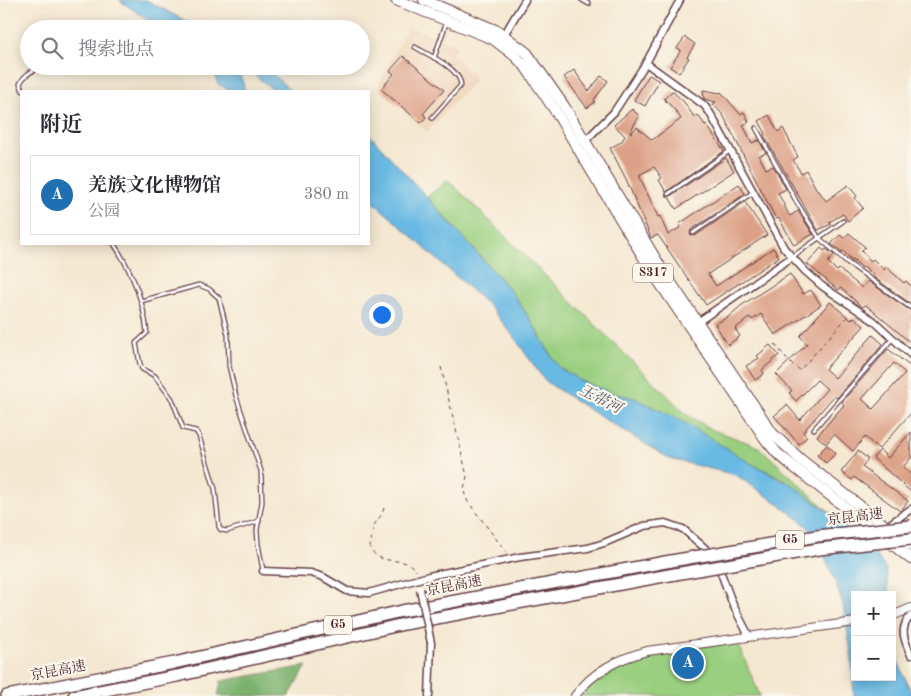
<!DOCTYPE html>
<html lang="zh">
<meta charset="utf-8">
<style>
body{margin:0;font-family:"Old Standard TT","Noto Serif SC",serif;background:#f7f7f7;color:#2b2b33}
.controls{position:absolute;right:15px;bottom:15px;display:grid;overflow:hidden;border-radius:0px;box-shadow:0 2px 12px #0003}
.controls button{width:45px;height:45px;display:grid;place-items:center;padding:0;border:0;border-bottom:1px solid #e1e1e2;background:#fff;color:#2b2b33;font:25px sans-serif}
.you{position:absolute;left:381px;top:314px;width:18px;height:18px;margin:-12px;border:4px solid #fff;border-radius:50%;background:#1a73e8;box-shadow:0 0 0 8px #1a73e833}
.badge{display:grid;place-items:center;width:32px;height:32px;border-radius:50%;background:#1f6fb2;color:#fff;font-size:16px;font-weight:700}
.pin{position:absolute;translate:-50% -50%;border:2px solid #fff;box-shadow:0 1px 5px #0006}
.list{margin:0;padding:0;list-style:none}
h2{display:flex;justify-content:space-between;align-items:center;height:65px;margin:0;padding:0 20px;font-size:21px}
h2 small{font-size:16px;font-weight:400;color:#7c7c81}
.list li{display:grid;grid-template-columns:32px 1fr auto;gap:15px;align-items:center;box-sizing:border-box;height:80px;margin:0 10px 10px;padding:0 10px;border:1px solid #e1e1e2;border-radius:0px}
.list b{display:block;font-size:19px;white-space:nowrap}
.list p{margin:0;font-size:16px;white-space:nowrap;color:#7c7c81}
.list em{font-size:16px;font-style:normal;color:#7c7c81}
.icon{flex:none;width:28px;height:28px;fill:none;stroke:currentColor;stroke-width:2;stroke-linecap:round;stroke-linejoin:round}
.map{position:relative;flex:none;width:911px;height:696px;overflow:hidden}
.search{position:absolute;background:#fff;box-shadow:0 2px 12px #0003;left:20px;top:20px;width:350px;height:55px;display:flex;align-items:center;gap:12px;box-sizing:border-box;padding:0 18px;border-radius:28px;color:#7c7c81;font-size:19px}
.panel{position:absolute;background:#fff;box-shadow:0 2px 12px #0003;left:20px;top:90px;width:350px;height:155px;border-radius:0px}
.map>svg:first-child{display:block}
</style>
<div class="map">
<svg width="911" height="696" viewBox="0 0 911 696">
<rect width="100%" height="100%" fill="#fbf7ec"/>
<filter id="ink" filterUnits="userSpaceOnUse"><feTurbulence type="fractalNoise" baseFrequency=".02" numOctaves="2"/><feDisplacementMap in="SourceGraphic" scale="10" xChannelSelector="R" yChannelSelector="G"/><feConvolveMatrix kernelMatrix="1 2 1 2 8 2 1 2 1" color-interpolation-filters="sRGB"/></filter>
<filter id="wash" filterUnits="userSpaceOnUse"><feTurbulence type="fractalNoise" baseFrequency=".0096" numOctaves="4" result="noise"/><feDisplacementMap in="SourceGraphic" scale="20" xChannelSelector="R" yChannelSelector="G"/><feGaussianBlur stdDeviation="1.12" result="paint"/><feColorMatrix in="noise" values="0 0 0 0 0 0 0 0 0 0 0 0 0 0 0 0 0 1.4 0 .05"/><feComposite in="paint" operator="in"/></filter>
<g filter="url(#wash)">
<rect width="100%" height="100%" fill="#f5e8d2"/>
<path fill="#f0d6bc" d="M408,26L457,46L452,54L476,79L427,132L377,89Z"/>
<g fill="#9acf7f" stroke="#727755">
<path d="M448,180L687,415L713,430L749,443L760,448L834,516L809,497L782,478L752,464L634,398L611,393L579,380L560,368L553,359L530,319L510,290L427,197Z"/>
<path d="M737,641L760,696H582C621,652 683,650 737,641Z"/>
</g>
<path fill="#7bb26e" stroke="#62684c" d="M307,666L289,696H218L221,681Z"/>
<g fill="#68b9e3" stroke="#596c87">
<path d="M119,0H146L201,29H161Z"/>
<path d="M216,66H264L291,91H274L250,71L240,67L238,69C239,77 245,82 244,91H231L218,84L216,79Z"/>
<path d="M369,134L434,205L510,290L530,319L553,359L560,368L579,380L611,393L634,398L682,421L752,464L791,484L834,516L874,553L886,569L889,595H855V677H892V635L895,655L911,692V696H854L851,652L843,605L835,580L821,548L810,530L801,521L776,502L736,475L670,459L591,411L548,383L543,378L508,329L489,306L369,198Z"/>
</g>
<g id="blocks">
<g fill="#dca086" fill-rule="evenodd">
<path d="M685,37L695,44L687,57L689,58L679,73L670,67L681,50L677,48Z"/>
<path d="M403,56L444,90L423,114L426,117L421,123L381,89L394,74L390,71Z"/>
<path d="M574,70L589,91L601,76L608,81L594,100L595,102L587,108L564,77Z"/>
<path d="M649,75L659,81L645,106L634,100Z"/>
<path d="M703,90L720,93L721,92L740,114L744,112L749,122L743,125L752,143L759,140L766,153L759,156L766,169L773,166L786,189L778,193L789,215L790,216L798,211L813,234L794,245L779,218L776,219L723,115L713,104L716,102L704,99Z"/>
<path d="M672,91L684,102L694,117L698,115L705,125L706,124L724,151L666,192L659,180L662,178L654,167L639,175L658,217L660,216L668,235L681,227L679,224L739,184L745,194L691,230L690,234L695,236L745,202L767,235L708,274L716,286L773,248L779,257L706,305L658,235L651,238L626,179L610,148L621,142L625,136L614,125L632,109L639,116L630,132L631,133L637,127L652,140L681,119L675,110L664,99Z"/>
<path d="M769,115L778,132L783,128L798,157L793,160L801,173L806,170L818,192L819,191L826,201L848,185L857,196L855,198L863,208L848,221L843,214L829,222L831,224L818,230L765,137L764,133L765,132L759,121Z"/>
<path d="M726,158L734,171L676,209L669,197Z"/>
<path d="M849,233L865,247L861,251L871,261L873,259L884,270L886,267L904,283L906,281L911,286V304L872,276L873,275L864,266L862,268L853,259L852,260L843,251L842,252L831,244L840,235L844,238Z"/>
<path d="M821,248L824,251L826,249L834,255L828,262L837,271L839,269L862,288L868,281L911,311V343L866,305L862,307L841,288L838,290L807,264Z"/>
<path d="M790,274L803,294L811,290L821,305L775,335L761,314L752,320L750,317L735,329L740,336L728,345L715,324L728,317L742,305Z"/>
<path d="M830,302L851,320L854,317L864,326L825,369L835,378L873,335L883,344L837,398L834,396L803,432L807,437L799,444L774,416L787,405L800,420L827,389L817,380L796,401L789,393L792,391L776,374L807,344L800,336Z"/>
<path d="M770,345L779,355L762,370L764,374L755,380L746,366L759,358L757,356Z"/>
<path d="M888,349L911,367V413L879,449L865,437L853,451L834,434L826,444L817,436L844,405L842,402ZM894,363L905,373L873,409L862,399Z"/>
<path d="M911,432V458L903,467L911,474V492L873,458L880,450L888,458Z"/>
<path d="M827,445L836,453L826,463L817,455Z"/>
<path d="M858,451L868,459L862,467L908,501L902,509L900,511L854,477L852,480L841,472Z"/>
</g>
</g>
</g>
<g filter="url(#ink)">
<use href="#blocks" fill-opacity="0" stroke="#643d44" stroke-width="1"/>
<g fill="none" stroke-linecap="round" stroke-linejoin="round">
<g stroke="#643d44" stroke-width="5.5">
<g id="service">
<path d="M582,0L589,4"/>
<path d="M415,47C428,55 460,68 461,85L432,118"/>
<path d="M434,58L447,21"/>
<path d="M23,91L20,84C24,74 33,71 42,66"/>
<path d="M756,128L796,201L819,238L848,263L911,308"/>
<path d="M668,194L731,150"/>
<path d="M693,233L752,193"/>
<path d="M114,244C131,270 144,302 147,333L136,343L140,364L142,369L155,376L172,399L183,428L196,431L199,436L215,489L219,527L221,530L227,531L259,521"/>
<path d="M792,257L843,221"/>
<path d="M141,301L199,285L209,289L219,298L228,335L229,366L236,396L261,471L262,502L257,530L258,544L263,570"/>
<path d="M814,429L892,339"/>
</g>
</g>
<g stroke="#643d44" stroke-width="9">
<g id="minor">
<path d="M504,35L525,0"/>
<path d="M646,63L704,105L710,113L784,248L805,271L822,286L874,321L911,355"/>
<path d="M585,141L614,112L646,63L680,0"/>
<path d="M698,322L792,257"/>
<path d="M887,526L911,509"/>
<path d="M263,571L311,573L323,577L347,591L369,593L429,576L520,557L588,548L604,543L644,526L665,523L683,529L707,550L721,573L733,605L749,636"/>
<path d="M911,616C898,628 905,642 911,655"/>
<path d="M429,696L431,643"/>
</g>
</g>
<g stroke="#643d44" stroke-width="10">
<g id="tertiary">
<path d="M892,616L911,608"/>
<path d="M575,696C593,671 618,659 647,651L855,622"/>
</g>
</g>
<g stroke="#643d44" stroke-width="12">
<g id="primary">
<path d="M396,0L493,39L514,55L525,66L556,112L653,273L766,440L777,453L794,467L911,559"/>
<path d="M424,0L498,31L527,53L564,106L661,268L773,434L800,459L911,546"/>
</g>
</g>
<g stroke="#643d44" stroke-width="14">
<g id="motorway">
<path d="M7,696L174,663L402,611L671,561"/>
<path d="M74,696L177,676L404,624L675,574"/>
</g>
</g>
<g stroke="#643d44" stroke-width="1" stroke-dasharray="4 4" stroke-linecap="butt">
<path d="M775,344L788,361L800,370L850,314"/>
<path d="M441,367L467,476C465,489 461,487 468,502L507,553"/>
<path d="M384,508L382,514L374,525L370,547C379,569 405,553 416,571"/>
</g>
<use href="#service" stroke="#fff" stroke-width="3"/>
<use href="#minor" stroke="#fff" stroke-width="6"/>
<use href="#tertiary" stroke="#fff" stroke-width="8"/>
<use href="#primary" stroke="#fff" stroke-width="10"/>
<use href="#motorway" stroke="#fff" stroke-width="11"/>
<g stroke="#643d44" stroke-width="9" stroke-linecap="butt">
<path id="minor-bridge" d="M420,589L431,643"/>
</g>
<g stroke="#643d44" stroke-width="14" stroke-linecap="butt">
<g id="motorway-bridge">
<path d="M671,561L817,536L911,526"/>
<path d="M675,574L819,549L911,539"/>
</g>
</g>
<use href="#minor-bridge" stroke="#fff" stroke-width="6"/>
<use href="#motorway-bridge" stroke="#fff" stroke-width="11"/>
</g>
</g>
<g text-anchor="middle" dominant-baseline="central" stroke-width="4.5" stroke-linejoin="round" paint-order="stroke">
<g fill="#fbf7ec" stroke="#7f6065" stroke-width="1">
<rect x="633" y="263.5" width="40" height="19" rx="4"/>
<rect x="776" y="530.5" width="28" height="19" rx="4"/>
<rect x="324" y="615.5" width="28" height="19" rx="4"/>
</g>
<g font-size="12" font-weight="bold" fill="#4a1f2b">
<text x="653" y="273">S317</text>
<text x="790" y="540">G5</text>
<text x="338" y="625">G5</text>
</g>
<g font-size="14" fill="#4a1f2b" stroke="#fbf7ec">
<text transform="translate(855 517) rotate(-7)">京昆高速</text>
<text transform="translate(454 586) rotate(-11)">京昆高速</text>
<text transform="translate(58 671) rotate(-11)">京昆高速</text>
</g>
<g font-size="15" font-style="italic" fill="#54556b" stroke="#fbf7ec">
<text transform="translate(600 400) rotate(27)">玉带河</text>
</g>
</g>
</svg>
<div class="controls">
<button>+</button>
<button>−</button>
</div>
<div class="you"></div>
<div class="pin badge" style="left:688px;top:663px">A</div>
<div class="search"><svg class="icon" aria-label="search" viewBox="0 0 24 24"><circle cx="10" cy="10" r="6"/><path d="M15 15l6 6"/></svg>搜索地点</div>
<section class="panel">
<h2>附近<small></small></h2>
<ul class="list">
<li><span class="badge">A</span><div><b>羌族文化博物馆</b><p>公园</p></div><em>380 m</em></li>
</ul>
</section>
</div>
